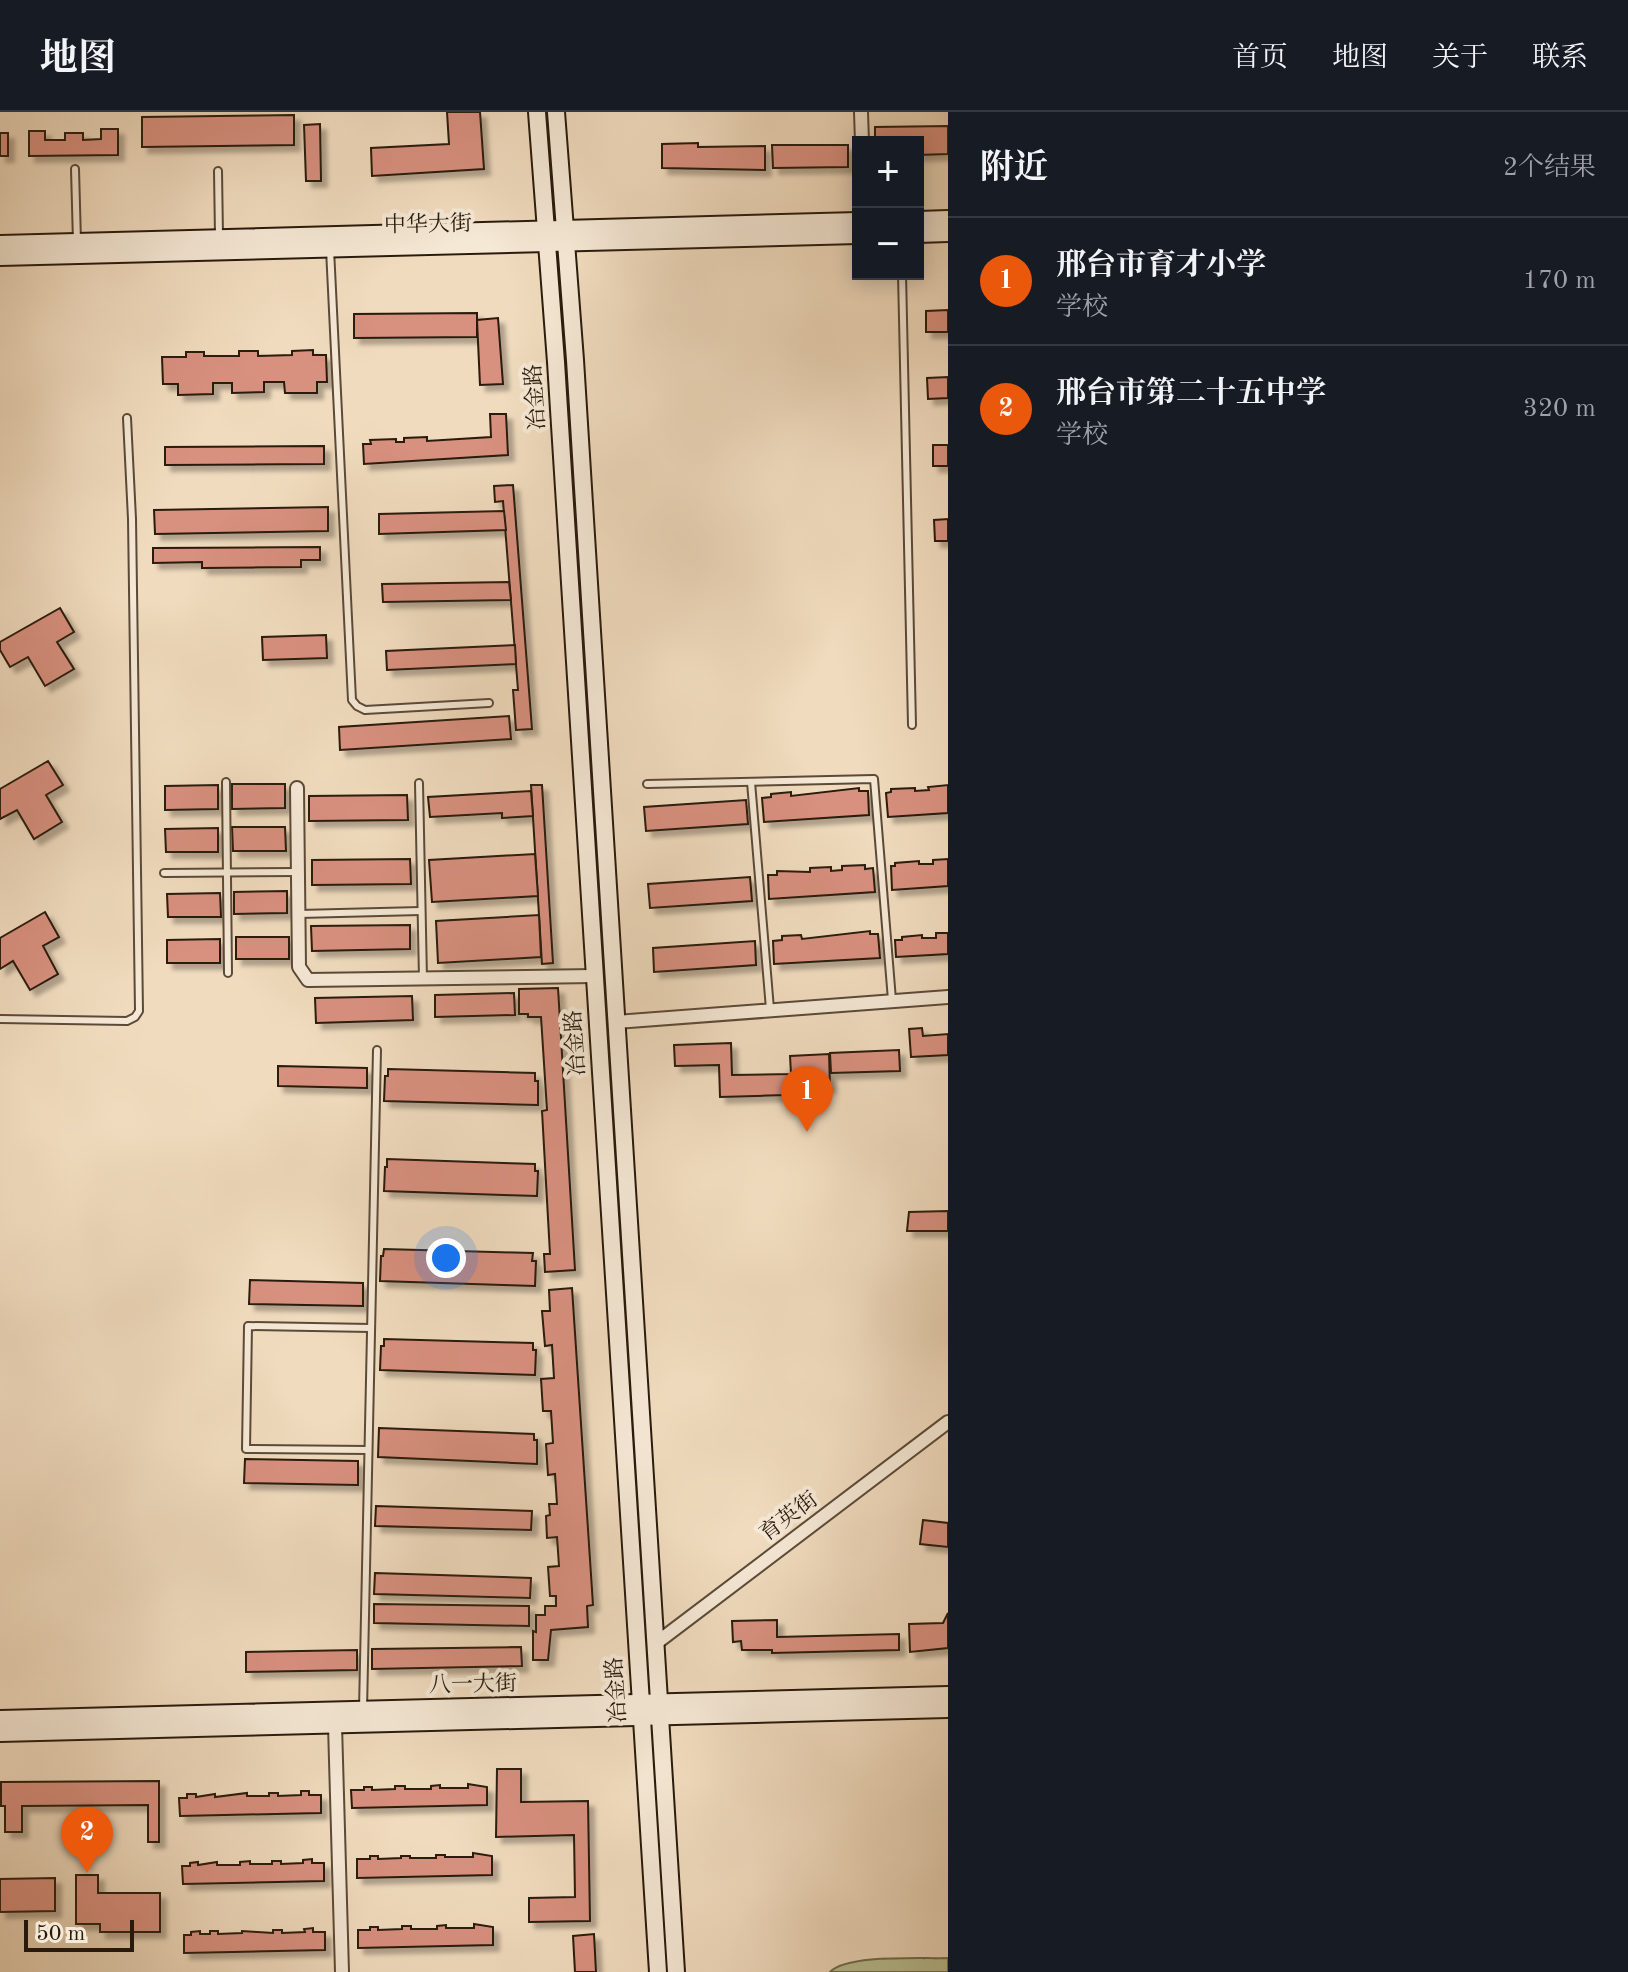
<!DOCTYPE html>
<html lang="zh">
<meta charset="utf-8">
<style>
body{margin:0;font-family:"Old Standard TT","Noto Serif SC",serif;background:#20242c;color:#f1f3f6}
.controls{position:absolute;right:24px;top:24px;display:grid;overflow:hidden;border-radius:0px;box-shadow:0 4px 20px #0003}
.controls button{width:72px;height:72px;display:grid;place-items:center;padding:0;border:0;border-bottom:2px solid #363941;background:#171b24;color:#f1f3f6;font:40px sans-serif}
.scale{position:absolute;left:24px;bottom:20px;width:110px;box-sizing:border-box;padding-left:8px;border:4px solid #291a0c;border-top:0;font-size:22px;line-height:28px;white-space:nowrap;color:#291a0c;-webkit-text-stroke:6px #f5e8d5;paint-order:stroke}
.you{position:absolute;left:446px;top:1146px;width:28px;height:28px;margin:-20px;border:6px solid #fff;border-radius:50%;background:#1a73e8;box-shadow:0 0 0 12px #1a73e833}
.badge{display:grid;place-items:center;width:52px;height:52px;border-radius:50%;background:#ea580c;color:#fff;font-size:26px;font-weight:700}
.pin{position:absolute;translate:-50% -66px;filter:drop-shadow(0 2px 4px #0008)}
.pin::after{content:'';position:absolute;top:42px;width:28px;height:24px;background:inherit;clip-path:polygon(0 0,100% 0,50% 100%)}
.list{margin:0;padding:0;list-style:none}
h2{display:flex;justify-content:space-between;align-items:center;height:104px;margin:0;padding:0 32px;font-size:34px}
h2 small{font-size:26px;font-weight:400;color:#9ea1a6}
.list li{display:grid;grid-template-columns:52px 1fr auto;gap:24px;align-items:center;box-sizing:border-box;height:128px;padding:0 32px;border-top:2px solid #363941}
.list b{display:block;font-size:30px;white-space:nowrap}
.list p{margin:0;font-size:26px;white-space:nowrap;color:#9ea1a6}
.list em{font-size:26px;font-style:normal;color:#9ea1a6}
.map{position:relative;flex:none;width:948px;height:1860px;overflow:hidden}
header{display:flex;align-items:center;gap:48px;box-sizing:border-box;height:112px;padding:0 40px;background:#171b24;border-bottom:2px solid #363941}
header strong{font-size:38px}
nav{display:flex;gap:44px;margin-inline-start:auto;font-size:28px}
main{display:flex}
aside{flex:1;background:#171b24}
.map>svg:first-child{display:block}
</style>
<header>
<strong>地图</strong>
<nav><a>首页</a><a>地图</a><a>关于</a><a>联系</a></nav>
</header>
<main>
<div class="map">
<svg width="948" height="1860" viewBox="0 0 948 1860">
<defs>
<pattern id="park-crowns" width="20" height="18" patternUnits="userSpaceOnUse" patternTransform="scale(2)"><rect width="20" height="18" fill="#b8c093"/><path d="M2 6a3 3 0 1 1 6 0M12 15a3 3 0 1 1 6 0" fill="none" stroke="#9ea47e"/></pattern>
<filter id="shadow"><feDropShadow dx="6" dy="6" stdDeviation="2" flood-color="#0004"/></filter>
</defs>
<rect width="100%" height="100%" fill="#f0dbbe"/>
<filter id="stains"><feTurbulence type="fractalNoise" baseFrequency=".0025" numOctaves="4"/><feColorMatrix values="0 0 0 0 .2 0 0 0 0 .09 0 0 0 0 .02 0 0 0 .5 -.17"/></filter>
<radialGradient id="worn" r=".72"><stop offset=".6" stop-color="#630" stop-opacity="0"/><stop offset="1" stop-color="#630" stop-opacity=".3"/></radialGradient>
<path fill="url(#park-crowns)" stroke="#706d50" stroke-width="2" d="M948,1846V1860H830C848,1842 921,1847 948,1846Z"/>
<g fill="#d8907f" stroke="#291a0c" stroke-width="2" filter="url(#shadow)">
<path d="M447,0H480L484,57L372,64L371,36L449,32Z"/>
<path d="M294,3V33L142,35V5Z"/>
<path d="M320,12L321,69H306L304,13Z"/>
<path d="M948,14V42L918,43V30H875V15Z"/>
<path d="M101,17H118V43L29,44V19H45V28H65V21H83V28L101,27Z"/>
<rect x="0" y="21" width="8" height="23"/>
<path d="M698,31V35L765,34V58L662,56V32Z"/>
<path d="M772,33H848V55L773,56Z"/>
<path d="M948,198V220H926V199Z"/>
<path d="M477,201V225L354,226V202Z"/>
<path d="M498,206L503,272L480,273L477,208Z"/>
<path d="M313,238V243H326L327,270H317V281H285L284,270H264V280L232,281V271H213V282L178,283V272H163L162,245H186V240H204V244H239V239H258V244L292,243V239Z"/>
<path d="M948,265V286L928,287L927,266Z"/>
<path d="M490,302H506L508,343L364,352L363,332H371L370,328L396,327V330H404V326L427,325V329L491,325Z"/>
<rect x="933" y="333" width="15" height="21"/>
<path d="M324,334V352L165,353V335Z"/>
<path d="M513,373L532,617L516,618L513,578H518L503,389L495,390L494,374Z"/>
<path d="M328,395V419L155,422L154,398Z"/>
<path d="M504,399L506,418L379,422V402Z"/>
<path d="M948,407V429H935L934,408Z"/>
<path d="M320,435V448H301V455L202,456V450L153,451V436Z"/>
<path d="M509,470L511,488L383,490L382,472Z"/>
<path d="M60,496L74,520L57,530L74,557L45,574L28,545L10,555L0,538V530Z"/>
<path d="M326,523L327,546L263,548L262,525Z"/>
<path d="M515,533L516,552L387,558L386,539Z"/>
<path d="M509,604L511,627L340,638L339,615Z"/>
<path d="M48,649L63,673L46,683L62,710L34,727L17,698L0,707V677Z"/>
<path d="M232,672H285V696L232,697Z"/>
<path d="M218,673V697L165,698V674Z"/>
<path d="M531,673H542L553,851L542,852Z"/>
<path d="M948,673V701L888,705L886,681L891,680V677L915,676V679L929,678L928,675Z"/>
<path d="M859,676V679H868L869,703L764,710L762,686L771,685V682L791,680V684Z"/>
<path d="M531,679L533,704L502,706V701L430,705L428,685Z"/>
<path d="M407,683L408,708L309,709V684Z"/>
<path d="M746,688L748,712L646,719L644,695Z"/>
<path d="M232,715H285L286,739H233Z"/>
<path d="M218,716V740H166L165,717Z"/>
<path d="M535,742L538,784L432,790L429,748Z"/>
<path d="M410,747L411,772L312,773V748Z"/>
<path d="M948,747V774L892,778L891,754H895V751L919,749V752H933V748Z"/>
<path d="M865,753V757L873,756L875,780L769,787L768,763H777V759L810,760V756L831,755V759L842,758V754Z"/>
<path d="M750,765L752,789L650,796L648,772Z"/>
<path d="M287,779V801L234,802V780Z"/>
<path d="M220,781L221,805H168L167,782Z"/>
<path d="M45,800L59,825L43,834L58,862L30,878L13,849L0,857V826Z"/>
<path d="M539,803L541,845L438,851L436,809Z"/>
<path d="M410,813V837L312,839L311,814Z"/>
<path d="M870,819V822H878L880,846L774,852L773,829L782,828V824L801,823L802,827Z"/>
<path d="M936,821H948V842L896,845L895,828H902V825L922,823V826H936Z"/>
<rect x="236" y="825" width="53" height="22"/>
<path d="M220,827V851H167V828Z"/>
<path d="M755,829L756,853L654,860L653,836Z"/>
<path d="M558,876L575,1158L545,1160L544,1142H550L542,999L547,998L541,905H528V902H519V877Z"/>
<path d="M514,881L515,903L435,905V883Z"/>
<path d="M412,884L413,908L316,911L315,886Z"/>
<path d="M922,916L923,924L948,922V943L911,945L909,917Z"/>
<path d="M731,931L732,963L791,962L790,944L829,942L830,975L786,976V983L720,985L719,953L675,954L674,933Z"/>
<path d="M899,938L900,959L831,961L830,941Z"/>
<path d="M278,954L367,956V976L278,974Z"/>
<path d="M388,957L535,961V969H538V993L384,989L385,964H388Z"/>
<path d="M387,1047L535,1052V1059H538L537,1084L384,1079L385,1055H387Z"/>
<path d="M948,1099V1119H907L909,1100Z"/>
<path d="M384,1137L533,1141L532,1149H536L535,1174L380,1169L381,1144H383Z"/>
<path d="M250,1168L363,1171V1194L249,1192Z"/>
<path d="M572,1176L593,1493L587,1494L588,1515L551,1518L548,1548H533V1519L536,1520V1503H545V1494H556V1484H550L548,1455L559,1454L557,1425L547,1426L546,1404L550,1403L549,1392H557L555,1362L548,1363L546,1332L553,1331L551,1299H543L541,1267L554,1266L552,1233L545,1234L542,1199H550L549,1178Z"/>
<path d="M384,1227L533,1231V1238H536L535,1263L380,1258L381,1234H384Z"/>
<path d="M379,1316L534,1322V1328H537V1352L378,1345Z"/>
<path d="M245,1347L358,1349V1373L244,1371Z"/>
<path d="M376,1394L532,1399L531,1418L375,1414Z"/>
<path d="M923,1408L948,1411V1435L920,1432Z"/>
<path d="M375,1461L531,1466L530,1486L374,1482Z"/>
<path d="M374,1492L529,1494V1514L374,1511Z"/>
<path d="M948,1501V1536L910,1540L909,1512L943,1511Z"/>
<path d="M777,1508V1525L899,1522V1538L772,1541V1538H742L741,1529L733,1530L732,1509Z"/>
<path d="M521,1535L522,1554L372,1557V1537Z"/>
<path d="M357,1538V1558L246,1560V1540Z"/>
<path d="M497,1657H521V1690L588,1689L590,1809L529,1810V1786L575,1785L574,1723L496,1725Z"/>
<path d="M159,1669V1730H148V1693L22,1694V1720H5V1694H1V1670Z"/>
<path d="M468,1672L487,1675V1693L352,1696L351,1678H364V1675H372V1678L395,1677V1674H405V1677H431V1674L440,1673V1676H468Z"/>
<path d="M301,1679H309V1683H321V1701L180,1704L179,1686H187V1682H196V1685L215,1682V1685L247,1681V1684H269V1681H278V1684L301,1683Z"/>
<path d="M473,1741L492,1744V1763L357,1766V1747H370V1744H378V1747L401,1746V1744H410V1746H436V1743H445V1745H473Z"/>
<path d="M312,1747V1751H324V1769L183,1772L182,1754H190V1751L198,1750V1753L217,1750V1753H240V1750L250,1749V1752H272V1749H281V1752L303,1751V1748Z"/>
<path d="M76,1763H98V1781H160V1820H100V1812H76Z"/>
<path d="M55,1766V1799L0,1800V1767Z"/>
<path d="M474,1812L493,1815V1833L358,1836V1818H370V1815H378V1818L402,1817V1814H411V1817H437V1814L446,1813V1816H474Z"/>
<path d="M313,1816V1820H325V1838L184,1841V1823H191V1820L200,1819V1822H210V1819H218V1822L242,1821V1819L273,1821V1818H282V1821L305,1820L304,1817Z"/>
<path d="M594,1822L596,1860H575L573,1824Z"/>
</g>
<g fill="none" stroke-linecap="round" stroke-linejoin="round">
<g stroke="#5b4a38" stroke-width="10">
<g id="lane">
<path d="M75,57L77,130"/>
<path d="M218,59L219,124"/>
<path d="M330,137L352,588L357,594L365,598L489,591"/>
<path d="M902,162L912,613"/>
<path d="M226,670L228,861"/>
<path d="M751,670L770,897"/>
<path d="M419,671L423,867"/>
<path d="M647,672L874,667L892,888"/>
<path d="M164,761L297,760"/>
<path d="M299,802L421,799"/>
<path d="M0,907L127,909L135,905L139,899L132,407L127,306"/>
<path d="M368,1338L246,1337L248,1214L371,1216"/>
<path d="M363,1598L377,938"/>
</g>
</g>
<g stroke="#5b4a38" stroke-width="16">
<g id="street">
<path d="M861,0L862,30"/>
<path d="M297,676L299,855L308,868L594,864"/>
<path d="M616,910L948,885"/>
<path d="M655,1532L948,1310"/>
<path d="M335,1613L342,1860"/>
</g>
</g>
<g stroke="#291a0c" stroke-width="20">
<g id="secondary">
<path d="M537,0L556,250L658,1860"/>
<path d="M556,0L575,248L676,1860"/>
<path d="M918,108L948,107"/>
<path d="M918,122L948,121"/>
<path d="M0,132L858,109"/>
<path d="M0,145L858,123"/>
<path d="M0,1607L948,1583"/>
<path d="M0,1621L948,1597"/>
</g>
</g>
<use href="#lane" stroke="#f5e8d5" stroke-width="6"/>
<use href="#street" stroke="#f5e8d5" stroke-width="12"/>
<use href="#secondary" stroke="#f5e8d5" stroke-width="16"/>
</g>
<g text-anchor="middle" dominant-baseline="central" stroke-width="8" stroke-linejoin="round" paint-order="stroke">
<g font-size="22" fill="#291a0c" stroke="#f5e8d5">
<text transform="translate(428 113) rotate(-1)">中华大街</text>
<text transform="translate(536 285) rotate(-94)">冶金路</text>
<text transform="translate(576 931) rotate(-94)">冶金路</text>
<text transform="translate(789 1405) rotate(-37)">育英街</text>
<text transform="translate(473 1573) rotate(-1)">八一大街</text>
<text transform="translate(617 1578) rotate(-94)">冶金路</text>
</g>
</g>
<rect width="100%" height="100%" filter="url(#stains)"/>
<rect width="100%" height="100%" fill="url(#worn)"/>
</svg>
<div class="controls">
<button>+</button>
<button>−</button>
</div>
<div class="scale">50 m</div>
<div class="you"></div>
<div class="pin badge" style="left:807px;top:1020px">1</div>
<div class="pin badge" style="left:87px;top:1761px">2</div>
</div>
<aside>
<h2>附近<small>2个结果</small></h2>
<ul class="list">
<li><span class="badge">1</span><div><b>邢台市育才小学</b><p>学校</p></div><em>170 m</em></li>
<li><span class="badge">2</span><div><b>邢台市第二十五中学</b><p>学校</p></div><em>320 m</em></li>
</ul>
</aside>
</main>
